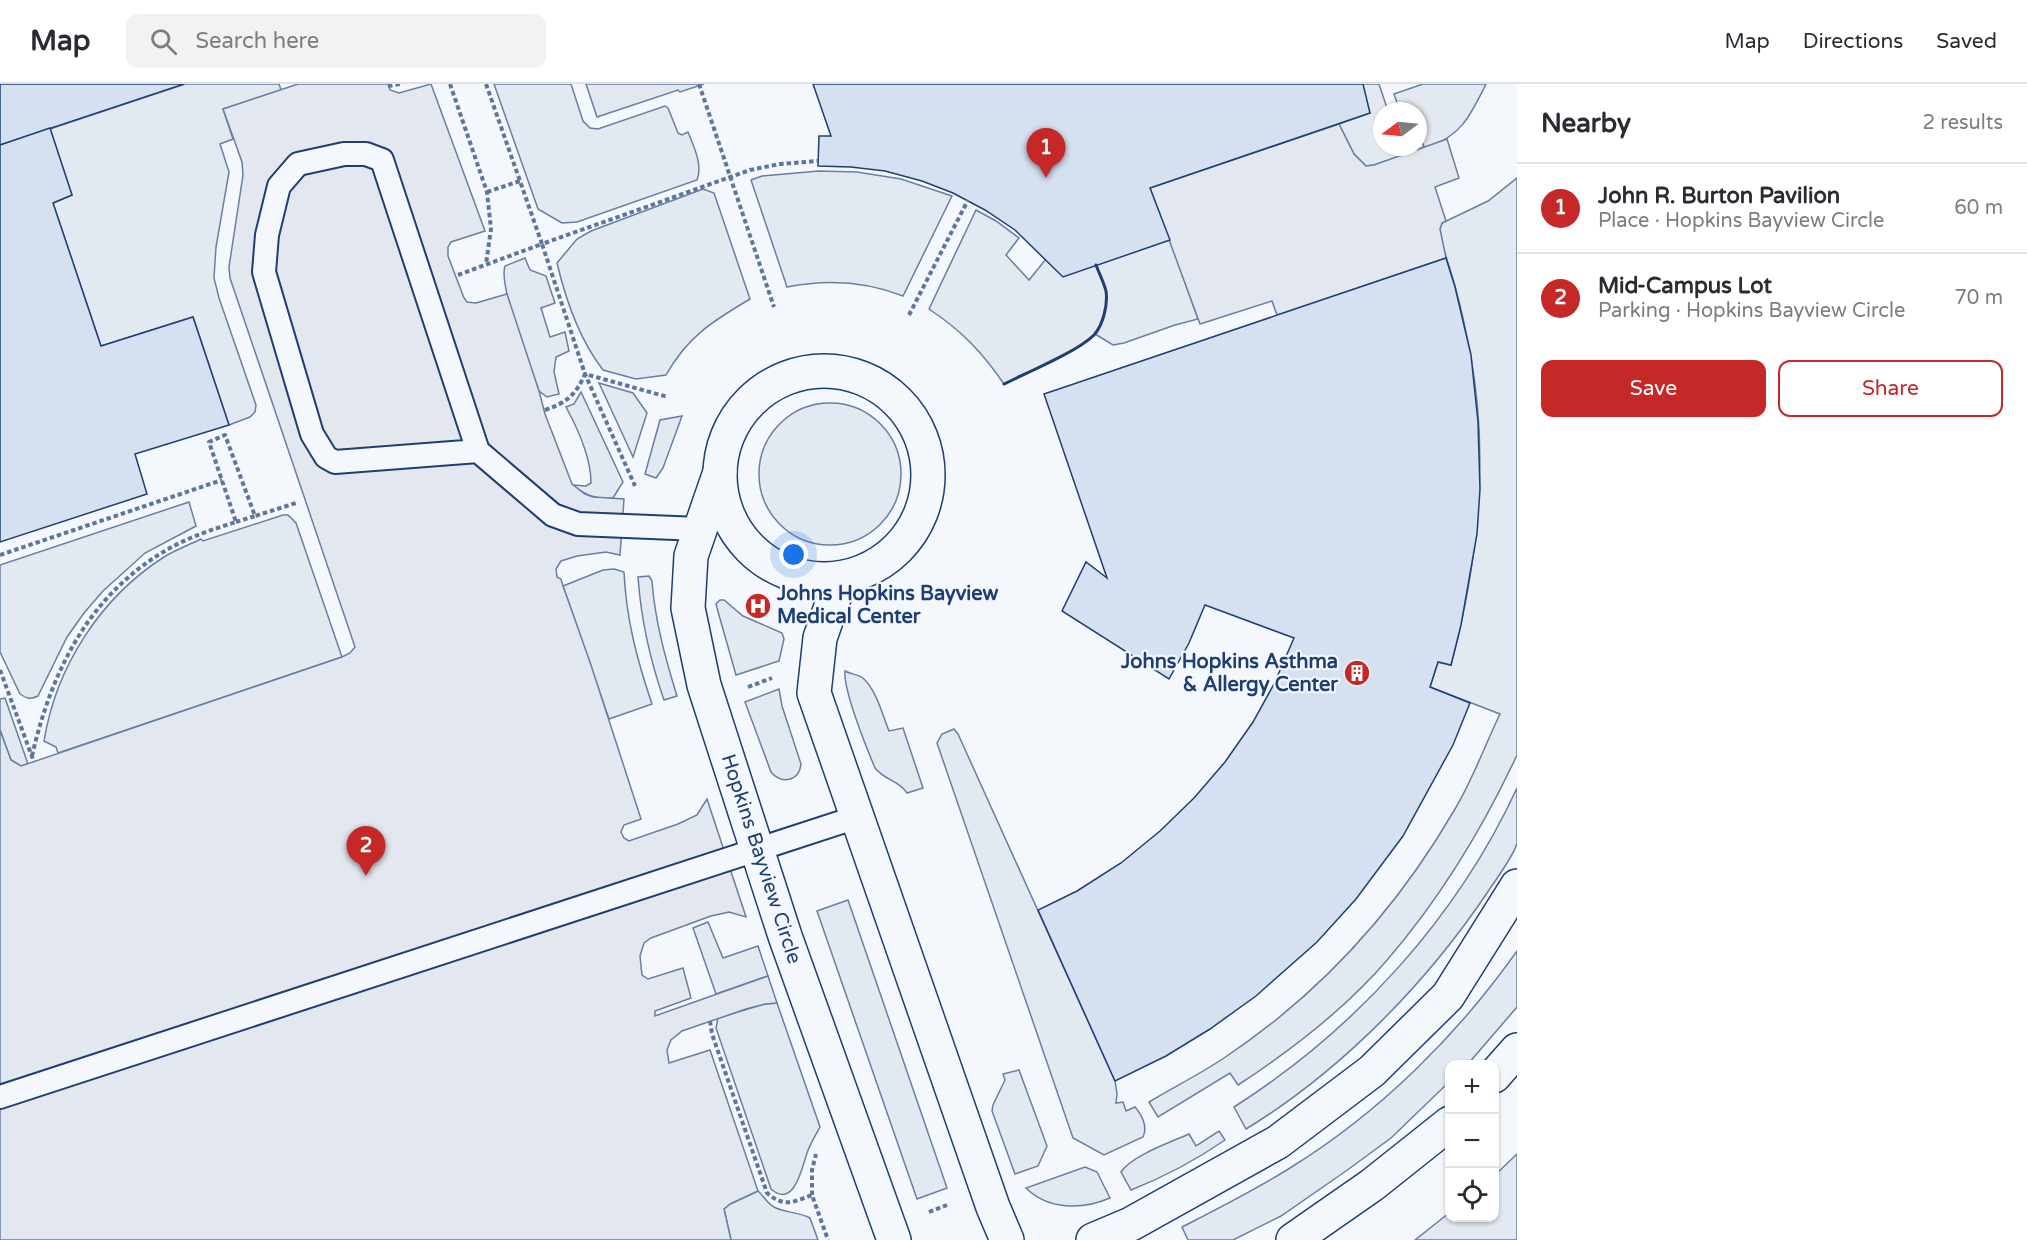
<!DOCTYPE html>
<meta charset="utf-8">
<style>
body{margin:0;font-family:"Varela Round",sans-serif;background:#f2f2f3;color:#2b2b33}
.controls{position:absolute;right:18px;bottom:18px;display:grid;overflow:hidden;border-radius:12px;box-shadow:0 2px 4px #0004}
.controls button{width:54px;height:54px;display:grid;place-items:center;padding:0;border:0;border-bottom:2px solid #e1e1e2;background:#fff;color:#2b2b33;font:30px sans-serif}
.compass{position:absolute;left:1373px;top:18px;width:54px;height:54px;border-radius:50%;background:#fff;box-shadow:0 2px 4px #0004;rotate:254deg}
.you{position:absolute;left:794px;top:471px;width:21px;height:21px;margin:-15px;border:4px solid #fff;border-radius:50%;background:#1a73e8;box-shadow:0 0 0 9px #1a73e833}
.badge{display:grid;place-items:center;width:39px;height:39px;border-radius:50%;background:#c62828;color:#fff;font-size:20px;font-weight:700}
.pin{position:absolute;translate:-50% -50px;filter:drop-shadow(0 2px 3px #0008)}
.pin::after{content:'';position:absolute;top:32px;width:21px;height:18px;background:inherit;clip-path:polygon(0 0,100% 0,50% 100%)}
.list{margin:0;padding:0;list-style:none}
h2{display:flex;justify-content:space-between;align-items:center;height:78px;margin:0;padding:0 24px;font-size:26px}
h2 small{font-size:20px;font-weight:400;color:#7c7c81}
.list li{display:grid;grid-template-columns:39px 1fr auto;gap:18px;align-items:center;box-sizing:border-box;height:90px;padding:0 24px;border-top:2px solid #e1e1e2}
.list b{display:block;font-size:22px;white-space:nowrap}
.list p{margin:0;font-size:20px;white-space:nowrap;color:#7c7c81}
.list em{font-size:20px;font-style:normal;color:#7c7c81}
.actions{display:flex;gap:12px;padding:18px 24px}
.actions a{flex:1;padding:14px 0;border:2px solid #c62828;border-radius:12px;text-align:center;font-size:21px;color:#c62828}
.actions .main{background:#c62828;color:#fff}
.icon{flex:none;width:33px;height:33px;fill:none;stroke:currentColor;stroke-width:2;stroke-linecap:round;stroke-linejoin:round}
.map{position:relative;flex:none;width:1517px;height:1156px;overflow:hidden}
header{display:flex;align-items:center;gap:36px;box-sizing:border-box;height:84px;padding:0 30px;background:#fff;border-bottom:2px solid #e1e1e2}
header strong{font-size:28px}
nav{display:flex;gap:33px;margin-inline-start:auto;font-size:21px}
.search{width:420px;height:54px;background:#f2f2f3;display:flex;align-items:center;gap:15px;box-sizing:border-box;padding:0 21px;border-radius:12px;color:#7c7c81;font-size:22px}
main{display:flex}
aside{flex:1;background:#fff}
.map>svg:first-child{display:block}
</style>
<header>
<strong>Map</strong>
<div class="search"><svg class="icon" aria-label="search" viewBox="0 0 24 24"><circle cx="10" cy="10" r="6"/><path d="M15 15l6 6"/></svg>Search here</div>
<nav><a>Map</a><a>Directions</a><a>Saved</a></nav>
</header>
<main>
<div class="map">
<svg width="1517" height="1156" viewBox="0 0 1517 1156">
<rect width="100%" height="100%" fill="#f4f7fb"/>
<g fill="#e3e9f0" stroke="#687fa3" stroke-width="1.5">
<path d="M185,0H279L281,6L223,25L233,55L220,60L229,88L216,163L214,194L219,214L256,321L255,328L250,333L229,341L193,233L101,262L53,119L72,111L50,45Z"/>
<path d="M494,0H571L583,37L590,44L598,45L665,22L668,24L678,49L682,51L688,48C694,63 703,81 697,96L577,138L562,139L538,125Z"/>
<path d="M1362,0H1379L1388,27H1382V63H1399L1402,72L1374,81L1366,82L1354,70L1339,40L1370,29Z"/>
<path d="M1423,0H1486C1470,32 1462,51 1427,64L1424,63L1421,54H1418V27H1400L1394,10Z"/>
<path d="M819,87L857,88L901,95L952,112L903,212C865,197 827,195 787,203L751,96L762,92Z"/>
<path d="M1517,94V671C1482,746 1442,812 1388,875C1348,922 1290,967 1238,1001L1230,989L1158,1033L1149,1018C1174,1003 1200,990 1224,974C1320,910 1397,825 1455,725C1473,695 1485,661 1500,630L1430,603L1438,578L1451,581C1478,479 1490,373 1470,269C1466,247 1461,224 1455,202C1450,183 1442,165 1440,145L1442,139L1488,117Z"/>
<path d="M703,105L714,109L750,215C713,237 688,252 666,291L636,295L603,286C579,255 566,217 557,179L577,155L591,147Z"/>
<path d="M976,126L996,137L1019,154L1006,171L1029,196L1046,175L1170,156L1198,235L1175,241L1124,259L1113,261L1095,250L1080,262L1004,300C982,268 962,247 929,225Z"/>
<path d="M525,174L530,186L546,192L555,219L541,224L550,253L565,248L569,267L556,273L554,288L559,310L547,313L539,307C531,283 498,202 505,182Z"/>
<path d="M599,299L633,309L647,329L633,373Z"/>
<path d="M581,308L623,398L613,414C596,416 586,411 572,401L586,402L591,399C591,374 578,345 566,323L574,320Z"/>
<circle cx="830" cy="390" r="71"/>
<path d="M682,332L663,384L656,394L645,390L660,336Z"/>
<path d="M189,418L196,442L145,469L103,507L84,529L67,553L38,612C30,616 26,614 20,610L0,568V481Z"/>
<path d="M283,431H288L296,439L342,573L58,669L56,663L44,657C56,583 100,514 164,473C175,466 189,461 201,455L203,457Z"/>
<path d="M614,485L624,488C626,534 637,576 652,620L609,635L563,502L603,486Z"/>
<path d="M649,492L652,497C655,537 665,573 677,612L664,616C650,576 641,535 638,493Z"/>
<path d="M720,516H724L743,532L782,549L784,555L779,577L736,591L717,524L716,520Z"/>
<path d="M845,587C850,590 857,590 863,594C877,607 882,630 889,647L903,644L923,704L907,709C900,697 884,696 875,684C867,665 843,606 845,587Z"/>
<path d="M779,605L782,622L801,680C799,698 781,700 771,688L745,618Z"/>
<path d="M5,614L28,680L21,682L11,676L0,646V615Z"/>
<path d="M954,645L958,650L1115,997L1117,1010L1116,1019L1123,1018L1126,1027L1135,1023C1142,1031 1148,1043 1143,1053L1104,1071L1073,1054L937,659L942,650Z"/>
<path d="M1517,704C1517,721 1517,742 1517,759C1515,769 1496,796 1489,806C1427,899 1341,987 1246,1045L1234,1023C1355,946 1457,834 1517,704Z"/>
<path d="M848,816L947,1104L917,1115L817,827Z"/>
<path d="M708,838L723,874L758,862L768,892L716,910L693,844Z"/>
<path d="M1517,867V923L1468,980H1450L1449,998L1391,1054L1346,1087L1281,1132L1233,1156H1188L1182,1143C1219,1124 1255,1106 1290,1084C1379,1029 1457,952 1517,867Z"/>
<path d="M777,919L820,1043C815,1052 810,1060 807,1069C802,1084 794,1125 771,1105L716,944L718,934L765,920Z"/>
<path d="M1019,986L1047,1062L1038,1082L1015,1090L992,1027L993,1021L1005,996L1003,990Z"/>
<path d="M1219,1047L1225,1056C1196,1076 1164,1093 1131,1106L1121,1088C1131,1072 1171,1058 1189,1050L1196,1062Z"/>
<path d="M1517,1070V1156H1415L1449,1129L1450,1134H1494L1495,1091Z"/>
<path d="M1085,1083L1097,1088L1110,1114C1082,1126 1048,1126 1026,1104Z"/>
<path d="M758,1107C764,1112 767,1120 776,1124C787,1129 799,1128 810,1134L818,1156H731L724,1125L730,1120Z"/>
</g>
<g fill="#e3e8f0" stroke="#687fa3" stroke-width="1.5">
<path d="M298,0H388L390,6L399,9L431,0L485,147L451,158L448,163V172L464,214L467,218L476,219L507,210L539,307L545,330L572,400L585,410L593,413L624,415L620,471L606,468L577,472L561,477L556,485L557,493L561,495L563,502L591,581L641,735L624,741L621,748L624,754L629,757L678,740L697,731L707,715L746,833L729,828L711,832L651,854L644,859L640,872L642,891L648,895L683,884L691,914L655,927V932L768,892L777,919L765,920L746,925L682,947L671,956L667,966L669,979L710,966L758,1107L730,1120L724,1125L731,1156H0V646L11,676L21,682L342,573L350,569L355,563L230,194L229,183L243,91L242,78L223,25Z"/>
<path d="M586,0H704L680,8L678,6L597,33Z"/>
<path d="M1339,40L1354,70L1366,82L1374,81L1447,55L1459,94L1435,103L1446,137L1442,139L1440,145L1446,174L1277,231L1272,217L1200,240L1150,104Z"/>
</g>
<g fill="#d5e0f0" stroke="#1d3f73" stroke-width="1.5">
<path d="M0,0H184L0,61Z"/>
<path d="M813,0H1363L1370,29L1150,104L1170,156L1063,193L1015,146L985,126L953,109L922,97L885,87L851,83L818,82L819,52H831Z"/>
<path d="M50,44L72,111L53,119L101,262L193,233L229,341L135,370L147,410L0,458V61Z"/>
<path d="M1446,174L1455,203L1471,271L1478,338L1480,405L1477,450L1461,541L1451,581L1438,578L1430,603L1470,619L1453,661L1403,752L1356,815L1317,858L1256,912L1210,945L1166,972L1115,997L1038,826L1077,807L1121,779L1160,747L1194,714L1225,678L1253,638L1274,600L1294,554L1205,521L1189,559L1169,595L1062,527L1086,478L1107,494L1044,310Z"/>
</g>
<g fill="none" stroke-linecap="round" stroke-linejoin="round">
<g stroke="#1d3f73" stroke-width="26">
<g id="lane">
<path d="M478,367L335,378L326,373L312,350L264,188L267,151L279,102L298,80L344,70H366L382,76L478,367L553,431L578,440L699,445"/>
<path d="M0,1013L857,733"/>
</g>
</g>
<g stroke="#1d3f73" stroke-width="36">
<g id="street">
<circle cx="824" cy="391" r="104"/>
<path d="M720,388L691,472L688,524L704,601L785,852L894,1156"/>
<path d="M841,494L820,554L814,609L993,1123L1007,1156"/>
</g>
</g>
<g stroke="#1d3f73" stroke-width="36">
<g id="secondary">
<path d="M1494,992L1517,966"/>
<path d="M1093,1156L1131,1140L1278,1058L1372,987L1448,912L1517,802"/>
<path d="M1293,1156L1372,1101L1450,1039"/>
</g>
</g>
<g stroke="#5e769c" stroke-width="4" stroke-dasharray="4.5 3" stroke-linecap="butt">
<path d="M450,0L487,108L491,145L486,180"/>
<path d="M486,0L542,160L750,86L780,80L818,77"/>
<path d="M699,0L774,223"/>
<path d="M388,2L400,0"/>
<path d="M487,108L520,97"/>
<path d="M458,191L542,160L585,290L635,402"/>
<path d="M909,231L968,116"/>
<path d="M545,326C566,319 576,311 585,290L668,313"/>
<path d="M236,438L255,432"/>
<path d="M0,471L222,396"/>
<path d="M0,586L34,678"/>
<path d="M748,603L772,594"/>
<path d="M32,672C52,585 91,507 172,463C192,452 214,445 236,438L209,358L225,351L255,432L296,419"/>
<path d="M710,937L712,950L767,1109C785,1124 793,1118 812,1111L828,1156"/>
<path d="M812,1111V1086L816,1070"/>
<path d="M929,1128L947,1121"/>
</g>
<use href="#lane" stroke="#f4f7fb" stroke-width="22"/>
<use href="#street" stroke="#f4f7fb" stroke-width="33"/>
<use href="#secondary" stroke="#f4f7fb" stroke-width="33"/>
<path stroke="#1d3f73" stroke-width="3" d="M1004,300C1028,288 1077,268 1094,251C1103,241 1108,221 1106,207C1104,199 1099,189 1096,181"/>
</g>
<defs>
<g id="hospital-disc" transform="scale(1.35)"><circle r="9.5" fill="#c62828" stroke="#f4f7fb"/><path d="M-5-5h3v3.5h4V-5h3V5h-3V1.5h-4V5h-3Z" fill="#fff"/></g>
<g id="building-disc" transform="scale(1.35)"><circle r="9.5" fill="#c62828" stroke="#f4f7fb"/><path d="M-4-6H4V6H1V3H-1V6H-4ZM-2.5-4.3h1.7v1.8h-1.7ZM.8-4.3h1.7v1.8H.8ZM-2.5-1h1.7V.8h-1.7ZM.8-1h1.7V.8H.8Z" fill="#fff"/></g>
</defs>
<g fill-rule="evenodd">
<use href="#hospital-disc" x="758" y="522"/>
<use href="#building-disc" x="1357" y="589"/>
</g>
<g text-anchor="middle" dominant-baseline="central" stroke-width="4.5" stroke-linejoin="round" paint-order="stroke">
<g font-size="20" font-weight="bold" fill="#1d3f73" stroke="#f4f7fb" text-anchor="start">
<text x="777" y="510">Johns Hopkins Bayview<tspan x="777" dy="23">Medical Center</tspan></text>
<text x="1338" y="578" text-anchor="end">Johns Hopkins Asthma<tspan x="1338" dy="23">&amp; Allergy Center</tspan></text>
</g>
<g font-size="20" fill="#1d3f73" stroke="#f4f7fb">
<text transform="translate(761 775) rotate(72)">Hopkins Bayview Circle</text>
</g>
</g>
</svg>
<div class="controls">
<button>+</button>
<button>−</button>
<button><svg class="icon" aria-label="locate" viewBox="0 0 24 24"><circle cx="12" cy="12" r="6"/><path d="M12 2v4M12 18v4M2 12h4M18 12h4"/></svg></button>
</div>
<svg class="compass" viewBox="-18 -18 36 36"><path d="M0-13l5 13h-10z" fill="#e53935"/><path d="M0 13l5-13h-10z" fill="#7c7c81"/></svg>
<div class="you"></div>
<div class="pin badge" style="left:1046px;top:94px">1</div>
<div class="pin badge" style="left:366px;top:792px">2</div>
</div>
<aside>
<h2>Nearby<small>2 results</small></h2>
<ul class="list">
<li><span class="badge">1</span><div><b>John R. Burton Pavilion</b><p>Place · Hopkins Bayview Circle</p></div><em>60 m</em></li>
<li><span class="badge">2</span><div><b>Mid-Campus Lot</b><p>Parking · Hopkins Bayview Circle</p></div><em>70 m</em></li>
</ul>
<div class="actions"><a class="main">Save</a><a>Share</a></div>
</aside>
</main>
